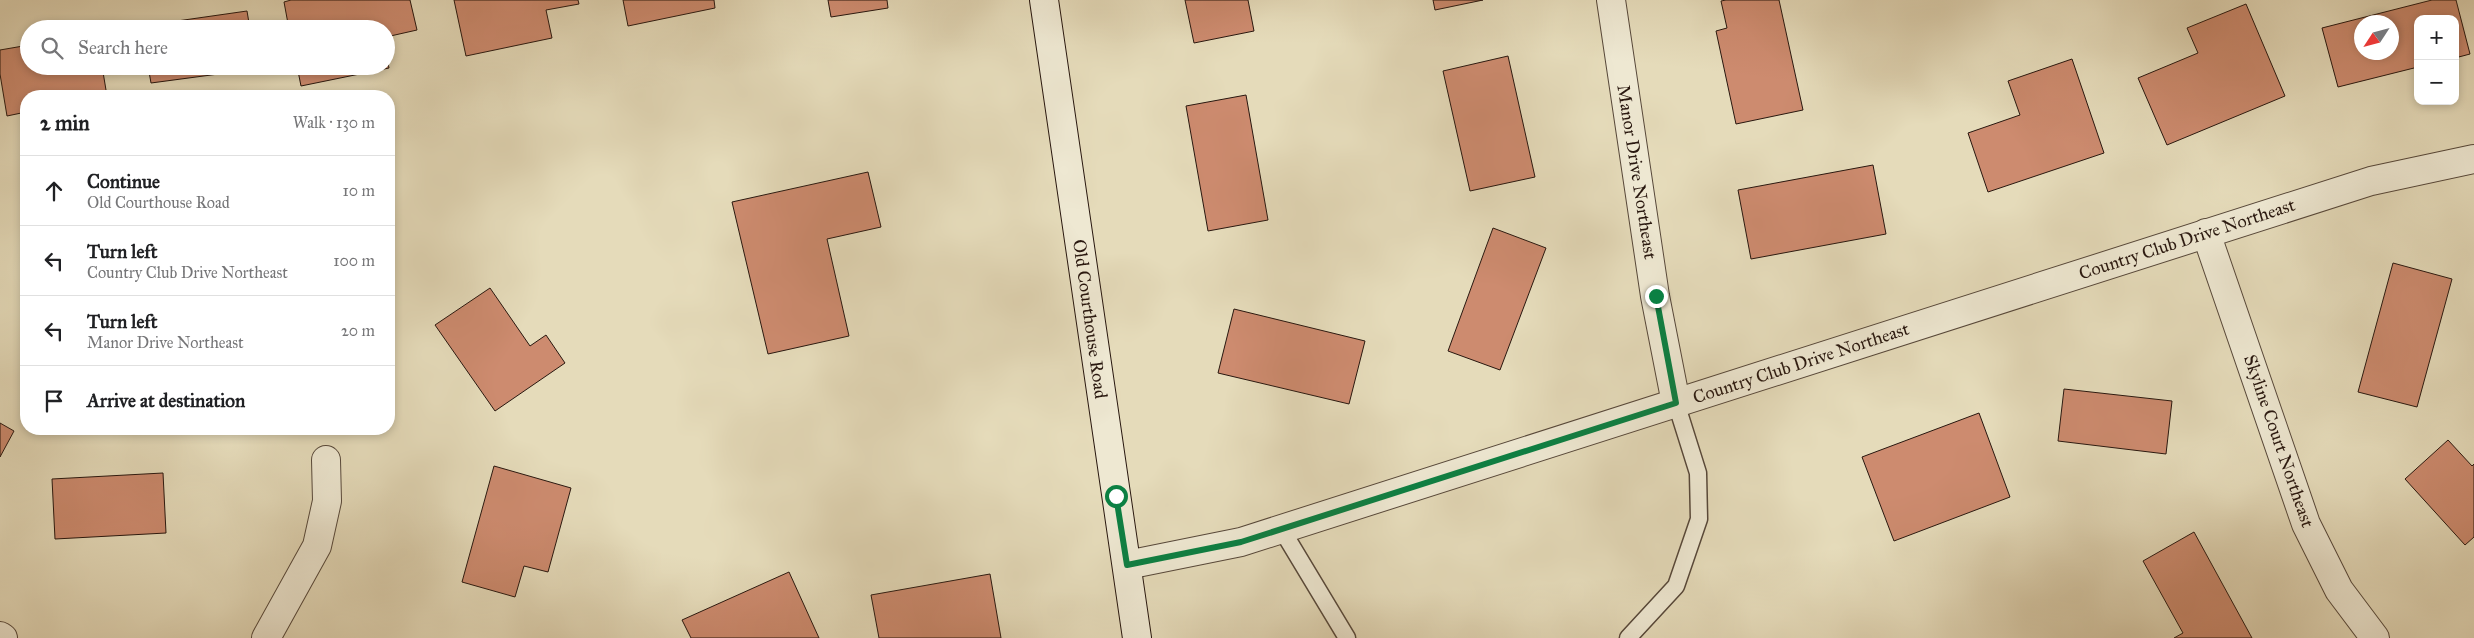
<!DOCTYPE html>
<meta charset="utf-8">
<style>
body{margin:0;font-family:"IM FELL Great Primer",serif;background:#f2f2f2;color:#202124}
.controls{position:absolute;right:15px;top:15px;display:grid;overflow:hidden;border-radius:10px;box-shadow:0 2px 8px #0003}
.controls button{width:45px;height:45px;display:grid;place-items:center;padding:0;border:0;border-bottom:1px solid #e0e0e0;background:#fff;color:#202124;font:25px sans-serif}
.compass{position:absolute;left:2354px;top:15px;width:45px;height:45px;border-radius:50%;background:#fff;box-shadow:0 2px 8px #0003;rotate:234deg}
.stop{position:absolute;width:15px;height:15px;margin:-11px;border:4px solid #0b8043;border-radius:50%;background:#fff}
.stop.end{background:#0b8043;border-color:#fff;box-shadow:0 1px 5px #0008}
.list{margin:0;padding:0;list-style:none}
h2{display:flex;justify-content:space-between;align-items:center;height:65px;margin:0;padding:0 20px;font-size:21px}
h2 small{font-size:16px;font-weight:400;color:#757577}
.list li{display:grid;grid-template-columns:32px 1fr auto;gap:15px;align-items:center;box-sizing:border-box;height:70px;padding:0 20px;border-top:1px solid #e0e0e0}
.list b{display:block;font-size:19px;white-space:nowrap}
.list p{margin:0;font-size:16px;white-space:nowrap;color:#757577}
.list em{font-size:16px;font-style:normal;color:#757577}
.icon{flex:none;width:28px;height:28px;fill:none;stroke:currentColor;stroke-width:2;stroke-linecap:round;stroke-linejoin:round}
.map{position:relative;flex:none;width:2474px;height:638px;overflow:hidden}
.search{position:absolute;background:#fff;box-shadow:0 2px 8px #0003;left:20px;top:20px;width:375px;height:55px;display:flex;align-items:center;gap:12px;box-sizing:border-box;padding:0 18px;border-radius:28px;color:#757577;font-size:19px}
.panel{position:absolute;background:#fff;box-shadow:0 2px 8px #0003;left:20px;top:90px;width:375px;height:345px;border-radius:20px}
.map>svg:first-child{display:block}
</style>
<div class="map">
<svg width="2474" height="638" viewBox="0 0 2474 638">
<rect width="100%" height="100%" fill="#e5dbba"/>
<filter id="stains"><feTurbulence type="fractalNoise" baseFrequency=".004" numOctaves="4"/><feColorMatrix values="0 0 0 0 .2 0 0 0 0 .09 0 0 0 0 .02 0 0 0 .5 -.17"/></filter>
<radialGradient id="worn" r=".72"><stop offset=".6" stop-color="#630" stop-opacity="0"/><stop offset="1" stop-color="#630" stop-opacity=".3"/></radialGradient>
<g fill="#cd8b6f" stroke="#28170f" fill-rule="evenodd">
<path d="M291,0H410L417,30L386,37V29H289L284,2Z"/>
<path d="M454,0H578L579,4L546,10L552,38L466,56Z"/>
<path d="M623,0H714L715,8L628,26Z"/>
<path d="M828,0H887L888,8L831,17Z"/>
<path d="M1185,0H1248L1254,31L1194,43Z"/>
<path d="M1433,0H1483L1435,10Z"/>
<path d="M1726,0H1779L1803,110L1736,124L1716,31L1727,28L1721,1Z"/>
<path d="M2432,0H2456L2470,54L2455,58V19H2418V67L2338,87L2322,28ZM2362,22H2392V52H2362Z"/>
<path d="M2246,4L2285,96L2167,145L2138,78L2198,53L2187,28Z"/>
<path d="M247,11L250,29H143L142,26Z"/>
<path d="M29,45V66H102L107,96H26V112L7,116L0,74V50Z"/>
<path d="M386,55L389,68L301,86L297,66H386Z"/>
<path d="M1508,56L1535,177L1470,191L1443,71Z"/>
<path d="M2072,59L2104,153L1988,192L1968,133L2020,115L2008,81Z"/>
<path d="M148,66H255L256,69L151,83Z"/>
<path d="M1246,95L1268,220L1208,231L1186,106Z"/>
<path d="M1873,165L1886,234L1751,259L1738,190Z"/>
<path d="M868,172L881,227L827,239L849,336L768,354L732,202Z"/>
<path d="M1493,228L1546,248L1500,370L1448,351Z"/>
<path d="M2393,263L2452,279L2417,407L2358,392Z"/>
<path d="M490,288L530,346L546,335L565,363L495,411L435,325Z"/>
<path d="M1234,309L1365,341L1349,404L1218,373Z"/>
<path d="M2064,389L2172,401L2166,454L2058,441Z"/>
<path d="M1979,413L2010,497L1894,541L1862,457Z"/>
<path d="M0,423L14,431L0,457Z"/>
<path d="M2448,440L2472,466L2474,464V537L2465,545L2405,479Z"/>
<path d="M494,466L571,488L548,572L524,566L515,597L462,582Z"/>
<path d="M163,473L166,533L55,539L52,479Z"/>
<path d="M2194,532L2252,638H2174L2183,633L2143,561Z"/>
<path d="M789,572L819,638H691L682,620Z"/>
<path d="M990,574L1001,638H879L871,595Z"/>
</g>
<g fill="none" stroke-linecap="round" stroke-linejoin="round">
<g stroke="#57483a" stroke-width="19">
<g id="lane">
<path d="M1282,530L1347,638"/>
<path d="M1628,638L1676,586L1699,519L1698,473L1676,403"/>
</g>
</g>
<g stroke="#57483a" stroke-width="30">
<g id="street">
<path d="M1611,0L1655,296L1676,403"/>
<path d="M2206,233L2306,524L2339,590L2375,638"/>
<path d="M1127,565L1241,542L2371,181L2474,159"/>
<path d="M0,636L3,638"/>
<path d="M266,638L317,546L327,501L326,460"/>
</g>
</g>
<g stroke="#28170f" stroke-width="30">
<path id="secondary" d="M1044,0L1137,638"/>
</g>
<use href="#lane" stroke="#eee8d2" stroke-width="16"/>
<use href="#street" stroke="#eee8d2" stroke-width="28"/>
<use href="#secondary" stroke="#eee8d2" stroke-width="28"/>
</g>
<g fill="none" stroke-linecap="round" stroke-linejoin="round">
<path stroke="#0b8043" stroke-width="6" d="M1116,496L1127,565L1241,542L1676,403L1656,296"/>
</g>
<g text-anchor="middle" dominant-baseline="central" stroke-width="5" stroke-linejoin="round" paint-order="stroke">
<g font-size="18" fill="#28170f" stroke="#eee8d2">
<text transform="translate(1637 172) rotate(81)">Manor Drive Northeast</text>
<text transform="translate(2187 239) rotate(-18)">Country Club Drive Northeast</text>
<text transform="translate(1090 319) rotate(82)">Old Courthouse Road</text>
<text transform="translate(1801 363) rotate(-18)">Country Club Drive Northeast</text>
<text transform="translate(2279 441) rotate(71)">Skyline Court Northeast</text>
</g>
</g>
<rect width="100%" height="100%" filter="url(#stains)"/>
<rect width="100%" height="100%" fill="url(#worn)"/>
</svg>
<div class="controls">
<button>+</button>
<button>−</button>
</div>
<svg class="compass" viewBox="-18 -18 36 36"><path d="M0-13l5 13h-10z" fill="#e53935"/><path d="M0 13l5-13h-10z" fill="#757577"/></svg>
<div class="stop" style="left:1116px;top:496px"></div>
<div class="stop end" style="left:1656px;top:296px"></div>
<div class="search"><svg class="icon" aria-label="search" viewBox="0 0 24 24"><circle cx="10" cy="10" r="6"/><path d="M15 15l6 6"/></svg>Search here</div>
<section class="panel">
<h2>2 min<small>Walk · 130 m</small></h2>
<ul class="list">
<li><svg class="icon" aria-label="ahead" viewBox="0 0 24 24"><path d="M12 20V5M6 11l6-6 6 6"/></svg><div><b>Continue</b><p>Old Courthouse Road</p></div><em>10 m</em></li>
<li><svg class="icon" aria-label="left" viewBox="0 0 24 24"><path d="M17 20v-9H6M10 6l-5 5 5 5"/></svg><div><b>Turn left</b><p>Country Club Drive Northeast</p></div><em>100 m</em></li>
<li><svg class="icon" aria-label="left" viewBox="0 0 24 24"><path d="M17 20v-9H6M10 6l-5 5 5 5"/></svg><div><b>Turn left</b><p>Manor Drive Northeast</p></div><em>20 m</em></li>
<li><svg class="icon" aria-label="arrive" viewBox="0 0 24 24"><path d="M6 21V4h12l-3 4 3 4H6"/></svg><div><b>Arrive at destination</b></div></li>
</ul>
</section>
</div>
